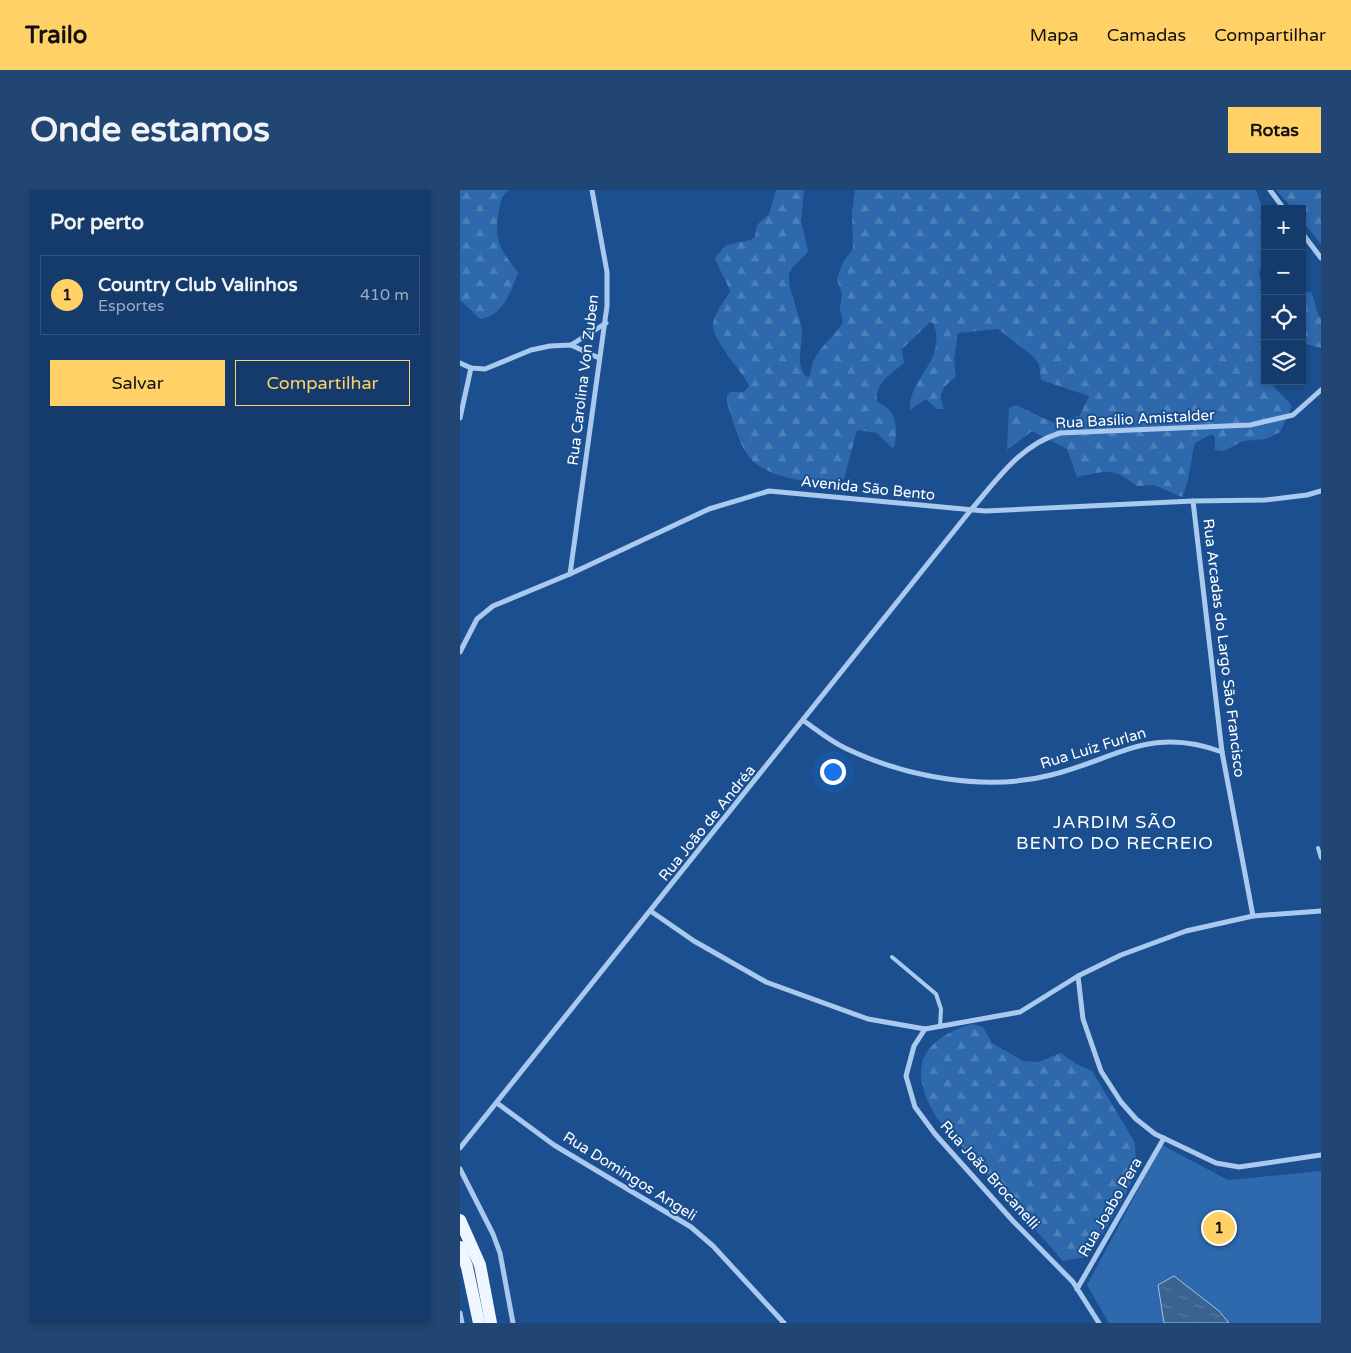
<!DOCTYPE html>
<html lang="pt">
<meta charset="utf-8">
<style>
body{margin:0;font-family:"Varela Round",sans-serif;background:#214673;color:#f1f3f6}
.controls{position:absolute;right:15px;top:15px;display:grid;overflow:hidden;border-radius:0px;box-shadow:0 2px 8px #0003}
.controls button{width:45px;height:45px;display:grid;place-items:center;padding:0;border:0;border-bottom:1px solid #33557e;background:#143b6b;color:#f1f3f6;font:25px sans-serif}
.you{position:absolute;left:372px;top:581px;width:18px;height:18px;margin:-12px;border:4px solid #fff;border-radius:50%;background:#1a73e8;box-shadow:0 0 0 8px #1a73e833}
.badge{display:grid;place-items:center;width:32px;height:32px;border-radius:50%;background:#ffd166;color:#111;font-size:16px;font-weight:700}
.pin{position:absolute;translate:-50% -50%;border:2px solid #fff;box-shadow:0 1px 5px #0006}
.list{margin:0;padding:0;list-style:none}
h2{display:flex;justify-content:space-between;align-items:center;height:65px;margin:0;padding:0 20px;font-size:21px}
h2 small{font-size:16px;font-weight:400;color:#9dadc1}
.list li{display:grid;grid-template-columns:32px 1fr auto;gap:15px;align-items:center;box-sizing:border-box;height:80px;margin:0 10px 10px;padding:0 10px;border:1px solid #33557e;border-radius:0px}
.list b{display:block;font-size:19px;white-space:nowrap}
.list p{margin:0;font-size:16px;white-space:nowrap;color:#9dadc1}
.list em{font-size:16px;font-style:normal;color:#9dadc1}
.actions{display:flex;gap:10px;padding:15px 20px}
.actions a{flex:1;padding:11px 0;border:1px solid #ffd166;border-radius:0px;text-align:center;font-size:18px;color:#ffd166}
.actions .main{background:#ffd166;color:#111}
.icon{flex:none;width:28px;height:28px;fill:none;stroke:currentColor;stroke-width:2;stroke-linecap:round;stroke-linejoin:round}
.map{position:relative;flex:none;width:861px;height:1133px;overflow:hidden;border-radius:0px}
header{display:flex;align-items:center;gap:30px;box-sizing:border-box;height:70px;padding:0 25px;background:#ffd166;color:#111}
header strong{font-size:24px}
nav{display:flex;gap:28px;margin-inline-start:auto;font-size:18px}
.intro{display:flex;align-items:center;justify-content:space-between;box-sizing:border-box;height:120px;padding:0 30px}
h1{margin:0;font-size:35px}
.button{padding:12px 22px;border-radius:0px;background:#ffd166;color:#111;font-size:18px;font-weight:700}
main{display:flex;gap:30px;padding:0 30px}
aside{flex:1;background:#143b6b;border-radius:0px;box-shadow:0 2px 8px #0003}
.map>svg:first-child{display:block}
</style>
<header>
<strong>Trailo</strong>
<nav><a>Mapa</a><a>Camadas</a><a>Compartilhar</a></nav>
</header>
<div class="intro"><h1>Onde estamos</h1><a class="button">Rotas</a></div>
<main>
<aside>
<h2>Por perto<small></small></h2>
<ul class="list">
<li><span class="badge">1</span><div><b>Country Club Valinhos</b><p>Esportes</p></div><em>410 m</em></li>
</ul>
<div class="actions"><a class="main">Salvar</a><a>Compartilhar</a></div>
</aside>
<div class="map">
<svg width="861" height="1133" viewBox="0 0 861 1133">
<defs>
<pattern id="forest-firs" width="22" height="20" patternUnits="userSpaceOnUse" patternTransform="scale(1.25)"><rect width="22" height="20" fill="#2e69ad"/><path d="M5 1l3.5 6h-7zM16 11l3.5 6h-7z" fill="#4d80b9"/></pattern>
<pattern id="water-ripples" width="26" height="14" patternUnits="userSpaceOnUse" patternTransform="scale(1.25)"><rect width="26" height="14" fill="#3c6290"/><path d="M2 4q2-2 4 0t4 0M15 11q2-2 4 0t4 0" fill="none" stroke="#597aa1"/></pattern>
</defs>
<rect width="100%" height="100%" fill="#1b4f8f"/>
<g fill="url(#forest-firs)">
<path d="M0,0H49C41,6 41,11 39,21C33,51 40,59 58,82C52,101 42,127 20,129L0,110Z"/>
<path d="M316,0H344L341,30L348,61C343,70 331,75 329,85C327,97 341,127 342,142C342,156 335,177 347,187L350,186C353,158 370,154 383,132L380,118L382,104L377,89L383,72L393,59L392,22L395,0H796L805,25V68L799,82L801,94L805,100V191H809L832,216L820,242L806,249L783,251L764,261L755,260V247L752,244L735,253C730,271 730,290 722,307L694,295L677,296C651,276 647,281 617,287L607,259L572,241L547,260L549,218L556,215L596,234L620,225L629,206L581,190L579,174L574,167L538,139L498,143L494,170L496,187C483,196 477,204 484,219H477L466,209L450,220C448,188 486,173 474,134L470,132L442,159L444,173C431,184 415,193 417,211C438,224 437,233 435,256L432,258L417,243L397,240L384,289C358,296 307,289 289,267C278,252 273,230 267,213V205L270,202H284L289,196C283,182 250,148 253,133C255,123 264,111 270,102C266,89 259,80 255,68L266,55L290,50L295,47L297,35L309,24Z"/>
<path d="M816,0H861V54L842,31V19H833Z"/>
<path d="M842,102H851C856,111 855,122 861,129V158L842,153Z"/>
<path d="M512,834L523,837L532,853L563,871L578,872L601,863L616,874L632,881L675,953L676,971L671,993L647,1037L626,1067L603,1071L477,928C448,882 458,850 512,834Z"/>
</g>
<path fill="#2e69ad" d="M702,955L768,990L861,981V1133H769L759,1121L698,1095L704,1133H649L627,1095Z"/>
<path fill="url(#water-ripples)" stroke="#9cc4f0" d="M714,1086L759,1121L769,1133H704L698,1095Z"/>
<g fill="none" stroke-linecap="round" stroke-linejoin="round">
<g stroke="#a9c9ee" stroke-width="4">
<path d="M858,658L861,668"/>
<path d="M432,767L476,804L481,819L480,837"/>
</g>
<g stroke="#a9c9ee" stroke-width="5">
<path d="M810,0L824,19"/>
<path d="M842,43L861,68"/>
<path d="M111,155L146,133"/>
<path d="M0,173L11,178L25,179L71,160L90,156L111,155L139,168"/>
<path d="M0,228L11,178"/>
<path d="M733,311L762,562L793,726"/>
<path d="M110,384L147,116V82L132,0"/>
<path d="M0,462L17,429L33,416L110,384L249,319L309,301L525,321L733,311L805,310L847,305L861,301"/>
<path d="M344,531C357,540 370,551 385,558C445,587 526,602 591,585C657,569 690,535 762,562"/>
<path d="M192,722L234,751L306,792L408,829L465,839L560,822L618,786L661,765L726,741L793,726L861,721"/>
<path d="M618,786L623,829L641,881L661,912L676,929L695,944L756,973L779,977L861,965"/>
<path d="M465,839L454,856L446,886L455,917L475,944L553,1031L613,1092L639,1133"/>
<path d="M37,913L94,955L231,1037L253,1056L324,1133"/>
<path d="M0,958L510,321C537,290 560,255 600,243L790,235L833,225L861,200"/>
<path d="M0,979L33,1044L40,1063L53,1133"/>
<path d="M617,1099L704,948"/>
<path d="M0,1123L2,1133"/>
</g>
<g stroke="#f0f6ff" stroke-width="12">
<path d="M0,1030L20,1075L31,1133"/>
<path d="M0,1057L7,1077L19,1133"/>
</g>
</g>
<g text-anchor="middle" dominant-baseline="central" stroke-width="4" stroke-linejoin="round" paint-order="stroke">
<g font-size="15" fill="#fff" stroke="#1b4f8f">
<text transform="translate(123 190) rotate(-83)">Rua Carolina Von Zuben</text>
<text transform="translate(675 229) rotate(-3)">Rua Basílio Amistalder</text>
<text transform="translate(408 298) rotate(6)">Avenida São Bento</text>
<text transform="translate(764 458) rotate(83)">Rua Arcadas do Largo São Francisco</text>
<text transform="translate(633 558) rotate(-17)">Rua Luiz Furlan</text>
<text transform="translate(247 633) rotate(-51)">Rua João de Andréa</text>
<text transform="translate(530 985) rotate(48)">Rua João Brocanelli</text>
<text transform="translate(170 986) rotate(32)">Rua Domingos Angeli</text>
<text transform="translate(650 1017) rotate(-60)">Rua Joabo Pera</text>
</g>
<g font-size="18" letter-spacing="1" fill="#fff" stroke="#1b4f8f">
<text x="655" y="632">JARDIM SÃO<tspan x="655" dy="21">BENTO DO RECREIO</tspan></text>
</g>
</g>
</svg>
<div class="controls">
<button>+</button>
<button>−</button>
<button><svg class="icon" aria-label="locate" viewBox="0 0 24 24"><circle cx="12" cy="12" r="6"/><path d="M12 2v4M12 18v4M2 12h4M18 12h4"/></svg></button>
<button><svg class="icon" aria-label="layers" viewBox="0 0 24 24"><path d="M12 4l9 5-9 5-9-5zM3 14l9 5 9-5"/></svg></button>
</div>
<div class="you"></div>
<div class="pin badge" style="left:759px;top:1038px">1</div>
</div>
</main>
